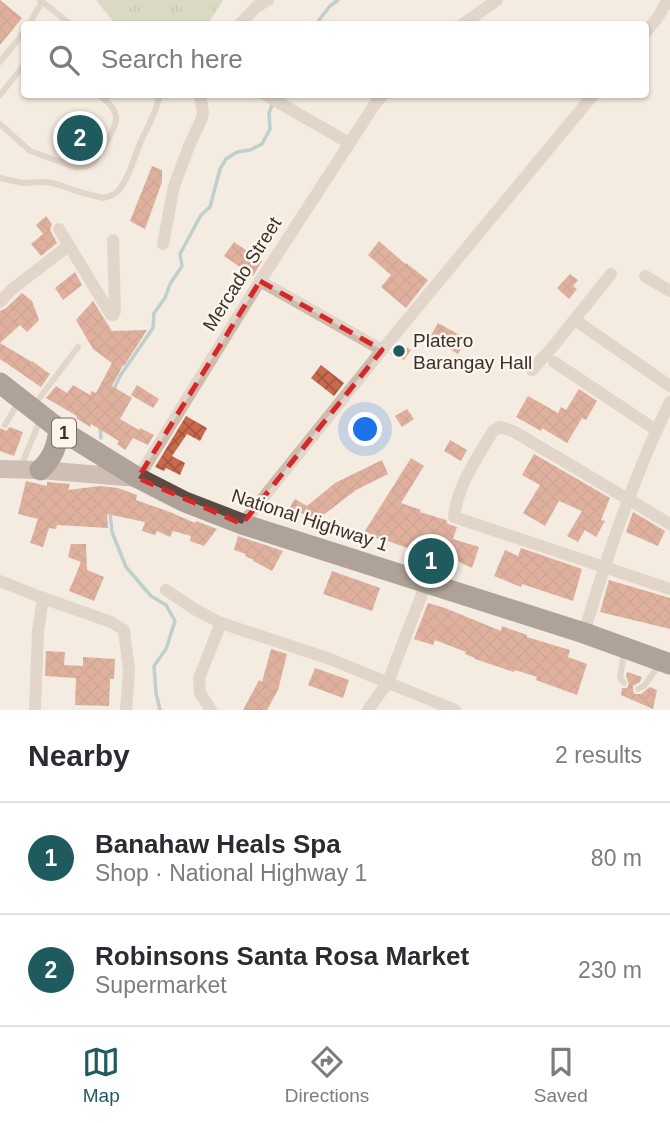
<!DOCTYPE html>
<meta charset="utf-8">
<style>
body{margin:0;font-family:Helvetica,sans-serif;background:#f2f2f3;color:#2b2b33}
.you{position:absolute;left:366px;top:430px;width:24px;height:24px;margin:-18px;border:5px solid #fff;border-radius:50%;background:#1a73e8;box-shadow:0 0 0 10px #1a73e833}
.badge{display:grid;place-items:center;width:46px;height:46px;border-radius:50%;background:#1f5a5e;color:#fff;font-size:23px;font-weight:700}
.pin{position:absolute;translate:-50% -50%;border:4px solid #fff;box-shadow:0 2px 7px #0006}
.list{margin:0;padding:0;list-style:none}
h2{display:flex;justify-content:space-between;align-items:center;height:91px;margin:0;padding:0 28px;font-size:30px}
h2 small{font-size:23px;font-weight:400;color:#7c7c81}
.list li{display:grid;grid-template-columns:46px 1fr auto;gap:21px;align-items:center;box-sizing:border-box;height:112px;padding:0 28px;border-top:2px solid #e1e1e2}
.list b{display:block;font-size:26px;white-space:nowrap}
.list p{margin:0;font-size:23px;white-space:nowrap;color:#7c7c81}
.list em{font-size:23px;font-style:normal;color:#7c7c81}
.icon{flex:none;width:38px;height:38px;fill:none;stroke:currentColor;stroke-width:2;stroke-linecap:round;stroke-linejoin:round}
.map{position:relative;flex:none;width:670px;height:710px;overflow:hidden}
.search{position:absolute;background:#fff;box-shadow:0 2px 5px #0004;left:21px;right:21px;top:21px;height:77px;display:flex;align-items:center;gap:18px;box-sizing:border-box;padding:0 24px;border-radius:7px;color:#7c7c81;font-size:26px}
.sheet{height:315px;background:#fff}
nav{display:flex;justify-content:space-around;align-items:center;box-sizing:border-box;height:98px;border-top:2px solid #e1e1e2;background:#fff;font-size:19px;color:#7c7c81}
nav a{display:grid;justify-items:center;gap:4px}
nav .on{color:#1f5a5e}
.map>svg:first-child{display:block}
</style>
<div class="map">
<svg width="670" height="710" viewBox="0 0 670 710">
<defs>
<pattern id="grass-tufts" width="24" height="20" patternUnits="userSpaceOnUse" patternTransform="scale(1.75)"><rect width="24" height="20" fill="#b8c4a0"/><path d="M3 7l-1-3M5 7V3M7 7l1-3M15 17l-1-3M17 17v-4M19 17l1-3" fill="none" stroke="#97a083"/></pattern>
<pattern id="building-cross-hatch" width="8" height="8" patternUnits="userSpaceOnUse" patternTransform="scale(1.75)"><rect width="8" height="8" fill="#c8694b"/><path d="M0 0l8 8M0 8l8-8" fill="none" stroke="#a4573f"/></pattern>
</defs>
<rect width="100%" height="100%" fill="#f4ebe1"/>
<path fill="url(#grass-tufts)" d="M96,0H223L208,24H115Z"/>
<g fill="none" stroke-linecap="round" stroke-linejoin="round">
<g stroke="#7fb0b2" stroke-width="3.5">
<path d="M316,24L330,6L338,0"/>
<path d="M114,389L120,376L153,328L154,313L165,298L170,284L182,266L180,254L201,215L210,207L220,169L226,159L237,152L250,150L262,144L270,129L269,113L273,103"/>
<path d="M100,425L101,438"/>
<path d="M110,512L112,532L126,567L151,596L166,605L175,621L166,649L154,666L156,693L160,710"/>
</g>
</g>
<g fill="url(#building-cross-hatch)">
<path d="M0,0L22,18L0,45Z"/>
<path d="M152,166L162,170V182L145,229L130,221Z"/>
<path d="M46,216L52,224L50,230L57,243L41,256L31,244L43,234L36,225Z"/>
<path d="M379,241L405,264L406,263L428,280L406,308L381,287L391,275L368,255Z"/>
<path d="M234,242L262,261L253,276L224,256Z"/>
<path d="M75,272L82,285L63,300L55,288Z"/>
<path d="M570,274L578,280L573,286L577,289L569,299L557,288Z"/>
<path d="M22,293L32,301L39,320L27,332L20,325L0,343V311L6,308Z"/>
<path d="M93,301L112,331L147,330L124,366L123,365L112,386L132,398L120,419L139,430L140,428L154,435L148,445L133,438L125,450L117,444L119,441L91,424L90,427L76,418L77,416L46,398L56,386L67,393L73,385L90,395L92,391L96,393L112,363L93,349L76,320Z"/>
<path d="M438,323L467,339L458,354L430,337Z"/>
<path d="M0,343L32,362V361L50,374L41,387L0,359Z"/>
<path d="M399,343L411,350L404,360L390,354Z"/>
<path d="M321,365L344,383L334,396L311,378Z"/>
<path d="M137,385L159,399L153,408L131,395Z"/>
<path d="M579,389L597,401L586,420L582,418L567,443L542,428L541,431L516,417L528,396L558,413L561,407L566,410Z"/>
<path d="M407,409L414,419L402,427L395,416Z"/>
<path d="M186,416L207,428L200,441L187,434L172,456L185,463L180,475L166,468L164,471L155,467Z"/>
<path d="M10,427L23,432L14,456L0,451V428L6,431Z"/>
<path d="M450,440L467,450L461,461L444,451Z"/>
<path d="M534,454L610,498L601,520L605,521L596,537L585,530L578,542L567,536L582,511L559,501L545,526L523,513L540,485L522,475Z"/>
<path d="M411,458L424,466L401,503L421,510L420,512L446,520L448,524L457,527L453,539L479,547L472,568L447,556L445,564L421,555L422,553L379,538L378,539L365,531Z"/>
<path d="M382,460L388,474L356,490L322,516L320,521L299,512L297,516L288,510L295,499L307,506L335,483Z"/>
<path d="M26,481L47,486V482L70,484L68,490L100,486L118,488L137,495L136,500L170,512L195,523L196,521L217,529L204,546L190,541L191,536L173,531L170,537L157,531L155,535L142,531L145,522L107,514L108,528L57,525L56,529L49,528L43,547L30,543L38,519L18,514Z"/>
<path d="M633,512L665,531L658,546L626,532Z"/>
<path d="M238,536L283,551L272,571L253,561L254,560L245,556L246,554L234,550Z"/>
<path d="M71,544H86L87,570L104,577L94,601L69,591L81,562L68,557Z"/>
<path d="M521,548L582,569L573,601L522,584L521,587L494,576L505,550L518,556Z"/>
<path d="M332,571L380,588L372,611L323,594Z"/>
<path d="M609,580L670,598V629L600,612Z"/>
<path d="M428,603L445,608L501,631L502,626L527,635V637L570,650L568,657L587,664L577,695L536,680L537,677L515,670L514,672L475,659V658L465,654L466,652L435,640L433,645L414,639Z"/>
<path d="M271,649L287,654L278,690L267,710H243L259,680L262,682Z"/>
<path d="M46,651L65,652L64,665L83,666V657L115,659L114,679H110L109,706L75,705L76,678L45,676Z"/>
<path d="M315,668L349,680L343,698L308,685Z"/>
<path d="M627,672L642,677L640,682L633,686V691L635,694H641L650,687L657,690L653,709L621,695L622,688H627L629,684L626,676Z"/>
</g>
<g fill="none" stroke-linecap="round" stroke-linejoin="round">
<g stroke="#cdbbac" stroke-width="6">
<path d="M40,0L70,24"/>
<path d="M29,24L42,2"/>
<path d="M0,62L24,32"/>
<path d="M0,95L24,65"/>
<path d="M0,124L30,151L75,167L87,166L93,163C99,152 118,128 116,117C115,107 105,100 98,94"/>
<path d="M0,178L22,183L46,182L56,184L83,193L103,198C110,196 113,196 118,191C130,177 134,157 141,141C148,126 157,111 160,94"/>
<path d="M35,404L78,347"/>
<path d="M5,425L18,403"/>
<path d="M21,466L41,418"/>
<path d="M624,683L620,678L624,653"/>
<path d="M638,689L644,686L659,665"/>
</g>
<g stroke="#cdbbac" stroke-width="12">
<path d="M240,24L256,7L268,0"/>
<path d="M463,24L497,0"/>
<path d="M646,32L658,17L668,0"/>
<path d="M264,94L349,143"/>
<path d="M59,229L111,315H113L115,311L113,240"/>
<path d="M163,244L174,186L189,146L202,118L203,113L200,94"/>
<path d="M645,276L670,291"/>
<path d="M260,281L382,350"/>
<path d="M0,302L11,290L68,246"/>
<path d="M575,320L670,386"/>
<path d="M554,362L656,430"/>
<path d="M532,370L555,344L611,274"/>
<path d="M138,478L260,281L375,104L384,94"/>
<path d="M242,524L382,350L594,94"/>
<path d="M670,524L513,431L500,427L493,431C476,460 458,484 454,517L670,589"/>
<path d="M0,581L43,598L111,622L124,630L129,671L126,710"/>
<path d="M166,590L196,610L221,623L330,659L455,710"/>
<path d="M584,633C607,555 634,475 670,402"/>
<path d="M35,710L38,631L43,598"/>
<path d="M211,710L200,693L199,678L221,623"/>
<path d="M368,710L388,682L427,581"/>
</g>
<path stroke="#a18a7d" stroke-width="18" d="M0,469L40,470L138,478"/>
<g stroke="#5c4a42" stroke-width="21">
<path d="M0,383L59,429L138,478L185,502L242,524L584,633L670,664"/>
<path d="M40,470C53,458 57,446 59,429"/>
</g>
</g>
<path d="M0 0H670V710H0ZM260,281L382,350L242,524L138,478Z" fill="#f4ebe1" fill-opacity=".55" fill-rule="evenodd"/>
<path fill="none" stroke="#d62828" stroke-width="5" stroke-dasharray="14 9" stroke-linejoin="round" d="M260,281L382,350L242,524L138,478Z"/>
<circle fill="#1f5a5e" stroke="#fbf5ee" stroke-width="2.5" cx="399" cy="351" r="7"/>
<g text-anchor="middle" dominant-baseline="central" stroke-width="5" stroke-linejoin="round" paint-order="stroke">
<rect fill="#fbf5ee" stroke="#756b66" stroke-width="2" x="52" y="418.5" width="24" height="29" rx="5"/>
<g font-size="18" font-weight="bold" fill="#3b302b">
<text x="64" y="433">1</text>
</g>
<g font-size="19" fill="#3b302b" stroke="#fbf5ee">
<text transform="translate(242 274) rotate(-58)">Mercado Street</text>
<text transform="translate(310 520) rotate(18)">National Highway 1</text>
</g>
<g font-size="19" fill="#3b302b" stroke="#fbf5ee" text-anchor="start">
<text x="413" y="340">Platero<tspan x="413" dy="22">Barangay Hall</tspan></text>
</g>
</g>
</svg>
<div class="you"></div>
<div class="pin badge" style="left:431px;top:561px">1</div>
<div class="pin badge" style="left:80px;top:138px">2</div>
<div class="search"><svg class="icon" aria-label="search" viewBox="0 0 24 24"><circle cx="10" cy="10" r="6"/><path d="M15 15l6 6"/></svg>Search here</div>
</div>
<section class="sheet">
<h2>Nearby<small>2 results</small></h2>
<ul class="list">
<li><span class="badge">1</span><div><b>Banahaw Heals Spa</b><p>Shop · National Highway 1</p></div><em>80 m</em></li>
<li><span class="badge">2</span><div><b>Robinsons Santa Rosa Market</b><p>Supermarket</p></div><em>230 m</em></li>
</ul>
</section>
<nav>
<a class="on"><svg class="icon" aria-label="map" viewBox="0 0 24 24"><path d="M3 6l6-2 6 2 6-2v14l-6 2-6-2-6 2zM9 4v14M15 6v14"/></svg>Map</a>
<a><svg class="icon" aria-label="directions" viewBox="0 0 24 24"><path d="M12 3l9 9-9 9-9-9zM9 14v-3h6M13 9l2 2-2 2"/></svg>Directions</a>
<a><svg class="icon" aria-label="saved" viewBox="0 0 24 24"><path d="M7 4h10v16l-5-4-5 4z"/></svg>Saved</a>
</nav>
